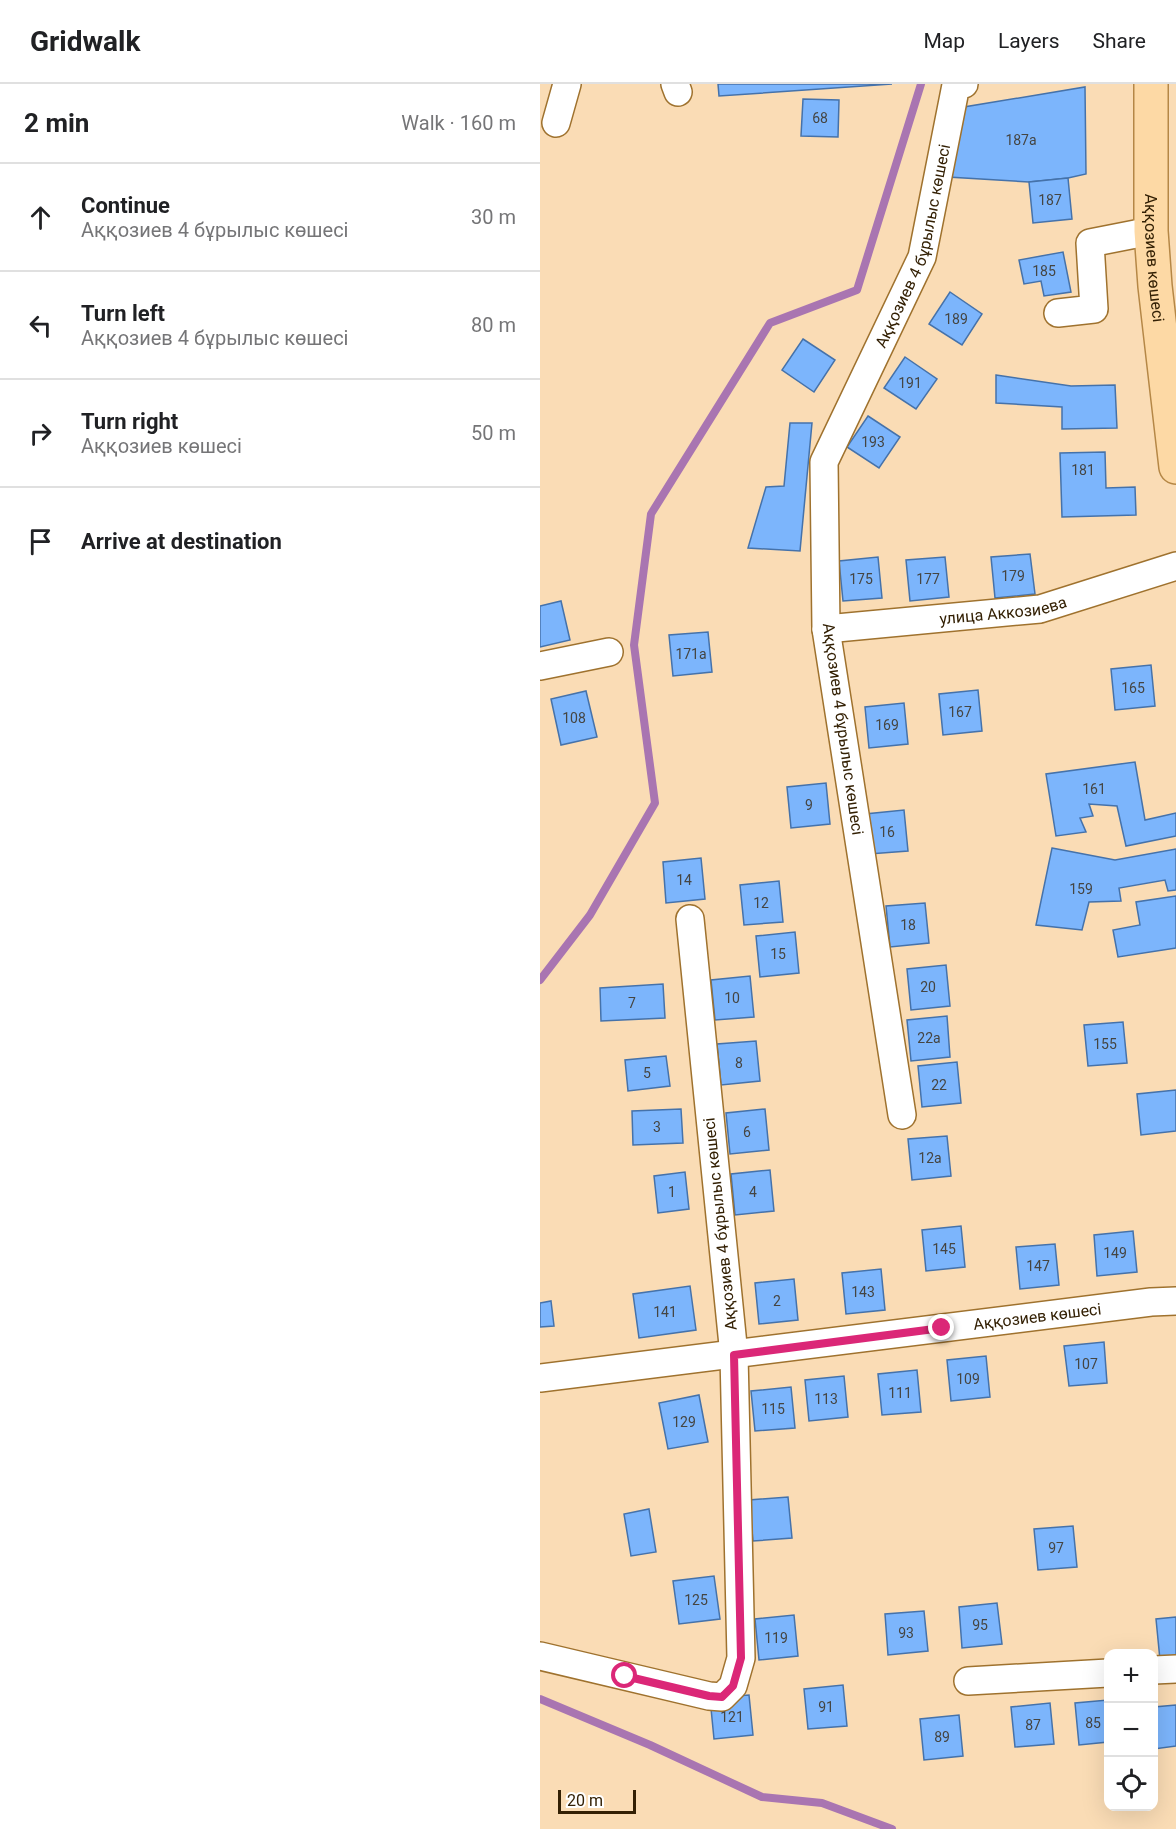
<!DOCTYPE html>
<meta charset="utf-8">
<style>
body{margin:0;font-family:Roboto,sans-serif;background:#f6f6f6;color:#202124}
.controls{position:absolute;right:18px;bottom:18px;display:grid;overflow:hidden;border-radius:12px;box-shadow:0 6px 24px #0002}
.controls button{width:54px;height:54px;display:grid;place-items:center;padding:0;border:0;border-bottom:2px solid #e0e0e0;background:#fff;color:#202124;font:30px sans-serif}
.scale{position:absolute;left:18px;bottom:15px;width:78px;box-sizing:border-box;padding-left:6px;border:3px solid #332004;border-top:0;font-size:16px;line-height:21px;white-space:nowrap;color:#332004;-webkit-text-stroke:4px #fff;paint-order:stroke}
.stop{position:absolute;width:18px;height:18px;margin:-14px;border:4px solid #db2777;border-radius:50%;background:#fff}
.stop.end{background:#db2777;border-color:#fff;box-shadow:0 2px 6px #0008}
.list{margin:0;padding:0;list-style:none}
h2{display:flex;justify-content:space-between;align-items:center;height:78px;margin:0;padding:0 24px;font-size:26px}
h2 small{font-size:20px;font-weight:400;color:#757577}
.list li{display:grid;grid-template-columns:39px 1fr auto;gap:18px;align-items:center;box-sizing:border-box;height:108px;padding:0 24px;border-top:2px solid #e0e0e0}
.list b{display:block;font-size:22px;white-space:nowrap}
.list p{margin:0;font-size:20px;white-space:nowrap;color:#757577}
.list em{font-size:20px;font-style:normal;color:#757577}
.icon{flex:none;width:33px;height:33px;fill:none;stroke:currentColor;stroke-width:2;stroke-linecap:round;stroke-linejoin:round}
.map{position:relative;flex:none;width:636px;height:1745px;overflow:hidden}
header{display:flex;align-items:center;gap:36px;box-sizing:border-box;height:84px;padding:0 30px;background:#fff;border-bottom:2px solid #e0e0e0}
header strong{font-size:28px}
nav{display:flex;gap:33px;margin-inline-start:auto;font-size:21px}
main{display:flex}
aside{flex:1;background:#fff}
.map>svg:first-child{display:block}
</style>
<header>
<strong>Gridwalk</strong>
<nav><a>Map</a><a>Layers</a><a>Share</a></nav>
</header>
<main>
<aside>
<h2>2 min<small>Walk · 160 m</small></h2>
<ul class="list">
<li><svg class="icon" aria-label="ahead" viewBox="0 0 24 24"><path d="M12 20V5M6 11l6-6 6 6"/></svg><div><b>Continue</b><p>Аққозиев 4 бұрылыс көшесі</p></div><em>30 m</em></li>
<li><svg class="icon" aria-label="left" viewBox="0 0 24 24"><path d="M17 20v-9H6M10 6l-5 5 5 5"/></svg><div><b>Turn left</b><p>Аққозиев 4 бұрылыс көшесі</p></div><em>80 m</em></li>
<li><svg class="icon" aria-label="right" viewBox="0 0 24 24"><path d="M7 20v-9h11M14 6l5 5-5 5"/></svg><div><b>Turn right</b><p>Аққозиев көшесі</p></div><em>50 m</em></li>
<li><svg class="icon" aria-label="arrive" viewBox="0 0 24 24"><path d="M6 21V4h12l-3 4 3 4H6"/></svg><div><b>Arrive at destination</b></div></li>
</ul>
</aside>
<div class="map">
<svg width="636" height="1745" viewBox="0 0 636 1745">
<rect width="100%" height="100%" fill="#fadcb5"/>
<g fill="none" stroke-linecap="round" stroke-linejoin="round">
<g stroke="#a975b1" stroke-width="8">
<path d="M0,896L50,831L115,719L94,561L111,430L230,239L317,206L381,0"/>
<path d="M0,1615L110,1661L222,1713L282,1719L352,1745"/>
</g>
</g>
<g fill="#7cb5fc" stroke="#4572aa" stroke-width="1.5">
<path d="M178,0H352L179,12Z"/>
<path d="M545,3L546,90L528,94L489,98L408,93L424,23Z"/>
<path d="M263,15L299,16L298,53L261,52Z"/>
<path d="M528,94L532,135L493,139L489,98Z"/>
<path d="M523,168L531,208L504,212L501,197L484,200L479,176Z"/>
<path d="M410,208L442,230L422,261L389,240Z"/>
<path d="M263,255L295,276L274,308L242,286Z"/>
<path d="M365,273L397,295L376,325L344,304Z"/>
<path d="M456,291L531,302L575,301L577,344L522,345V323L456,319Z"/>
<path d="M328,332L360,353L339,384L307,363Z"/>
<path d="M250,339H272L260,467L208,464L226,403L244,402Z"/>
<path d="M565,368L566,404L595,403L596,431L522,433L520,369Z"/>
<path d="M490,470L495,510L455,514L451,473Z"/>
<path d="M338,473L342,514L303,517L299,477Z"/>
<path d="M405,473L409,513L370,517L366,476Z"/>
<path d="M21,517L30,556L0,563V522Z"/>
<path d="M168,548L172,588L133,592L129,551Z"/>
<path d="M611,581L615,622L575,626L571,585Z"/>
<path d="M438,606L442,647L403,651L399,610Z"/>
<path d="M46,607L57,653L21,661L11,615Z"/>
<path d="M364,619L368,660L329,664L325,623Z"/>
<path d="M595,678L605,736L636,729V752L586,762L577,722L549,720L553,732L540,734L546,748L516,752L506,690Z"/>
<path d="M286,699L290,740L251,744L247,703Z"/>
<path d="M364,726L368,767L329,770L325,730Z"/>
<path d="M512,764L575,776L636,765V806L628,807L625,796L579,804L581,817L549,818L542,846L496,841Z"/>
<path d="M161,774L165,815L126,819L123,778Z"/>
<path d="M239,797L243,838L204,841L200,801Z"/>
<path d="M636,812V864L578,873L573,846L600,841L596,818Z"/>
<path d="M385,819L389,859L350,863L346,822Z"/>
<path d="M255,848L259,889L220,893L216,852Z"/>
<path d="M406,881L410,922L371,926L367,885Z"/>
<path d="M210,892L214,933L175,936L171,896Z"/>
<path d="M123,900L125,934L61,937L60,904Z"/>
<path d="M407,932L410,973L371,977L367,936Z"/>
<path d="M583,938L587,979L548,982L544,941Z"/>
<path d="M216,957L220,997L181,1001L177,960Z"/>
<path d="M126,972L130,1002L88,1007L85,976Z"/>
<path d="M417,978L421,1019L382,1023L378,982Z"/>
<path d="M636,1006V1047L601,1051L597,1010Z"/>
<path d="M141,1025L143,1059L93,1061L92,1027Z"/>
<path d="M225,1025L229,1066L190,1070L186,1029Z"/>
<path d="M407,1052L411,1092L372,1096L368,1055Z"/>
<path d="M230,1086L234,1127L195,1131L191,1090Z"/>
<path d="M145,1088L149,1125L118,1129L114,1092Z"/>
<path d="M421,1142L425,1183L386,1187L382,1146Z"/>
<path d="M593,1147L597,1188L557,1192L554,1151Z"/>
<path d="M515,1160L519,1201L480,1205L476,1163Z"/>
<path d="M341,1185L345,1226L306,1230L302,1189Z"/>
<path d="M254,1195L258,1236L219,1240L215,1199Z"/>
<path d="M150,1202L156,1246L99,1254L93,1210Z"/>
<path d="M11,1217L14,1242L0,1243V1219Z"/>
<path d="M564,1258L567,1299L529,1302L524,1262Z"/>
<path d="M446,1272L450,1313L411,1317L407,1276Z"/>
<path d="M377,1286L381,1328L342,1331L338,1290Z"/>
<path d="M304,1292L308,1333L269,1337L265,1296Z"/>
<path d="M251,1303L255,1344L215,1347L211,1307Z"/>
<path d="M159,1311L168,1358L128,1365L119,1319Z"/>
<path d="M248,1413L252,1454L213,1457L209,1416Z"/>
<path d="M109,1425L116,1468L91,1472L84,1430Z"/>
<path d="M533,1442L537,1483L498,1486L494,1445Z"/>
<path d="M174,1492L180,1535L139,1540L133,1497Z"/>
<path d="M457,1519L462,1560L422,1564L419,1523Z"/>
<path d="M384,1527L388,1567L348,1571L345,1530Z"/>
<path d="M254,1531L258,1572L219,1576L215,1535Z"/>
<path d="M636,1533V1574L620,1576L616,1535Z"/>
<path d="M303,1601L307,1642L268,1645L264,1605Z"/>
<path d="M209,1611L213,1651L174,1655L170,1614Z"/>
<path d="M568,1616V1658L539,1661L535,1619Z"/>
<path d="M510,1619L514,1660L475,1663L471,1623Z"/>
<path d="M636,1621V1662L614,1665V1623Z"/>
<path d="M419,1631L423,1672L384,1676L380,1635Z"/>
</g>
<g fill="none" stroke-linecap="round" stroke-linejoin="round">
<g stroke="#9f722e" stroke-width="30">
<g id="minor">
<path d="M135,0L138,8"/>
<path d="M16,39L27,0"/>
<path d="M518,229L554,225L550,159L611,147"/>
<path id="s1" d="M286,545L500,525L636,482"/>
<path d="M0,582L69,568"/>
<path id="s2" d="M362,1031L286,545L284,378L382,173L416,1L424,0"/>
<path id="s3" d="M0,1294L611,1218L636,1217"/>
<path d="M0,1572L169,1612L182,1613L193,1602L201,1574L194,1271L150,835"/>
<path d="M614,1586L636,1585"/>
<path d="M428,1597L568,1589"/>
</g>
</g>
<g stroke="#b58746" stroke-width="36">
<g id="major">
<path id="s4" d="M611,0V147L615,202L636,383"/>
</g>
</g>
<use href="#minor" stroke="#fff" stroke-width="27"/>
<use href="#major" stroke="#fdd9a5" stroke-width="33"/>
</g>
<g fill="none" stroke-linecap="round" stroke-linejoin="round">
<path stroke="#db2777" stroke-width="8" d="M85,1592L169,1612L182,1613L193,1602L201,1574L194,1271L402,1244"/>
</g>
<g text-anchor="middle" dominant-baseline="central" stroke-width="6" stroke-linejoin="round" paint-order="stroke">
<g font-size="14" fill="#454542">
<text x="280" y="34">68</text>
<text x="481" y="56">187а</text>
<text x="510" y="116">187</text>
<text x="504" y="187">185</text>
<text x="416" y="235">189</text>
<text x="370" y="299">191</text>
<text x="333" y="358">193</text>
<text x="543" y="386">181</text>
<text x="473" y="492">179</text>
<text x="321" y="495">175</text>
<text x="388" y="495">177</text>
<text x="151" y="570">171а</text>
<text x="593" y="604">165</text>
<text x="420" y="628">167</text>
<text x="34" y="634">108</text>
<text x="347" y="641">169</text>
<text x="554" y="705">161</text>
<text x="269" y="721">9</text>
<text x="347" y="748">16</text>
<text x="144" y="796">14</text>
<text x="541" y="805">159</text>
<text x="221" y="819">12</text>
<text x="368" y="841">18</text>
<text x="238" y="870">15</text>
<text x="388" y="903">20</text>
<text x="192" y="914">10</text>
<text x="92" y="919">7</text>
<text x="389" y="954">22а</text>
<text x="565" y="960">155</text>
<text x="199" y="979">8</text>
<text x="107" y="989">5</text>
<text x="399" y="1001">22</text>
<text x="117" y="1043">3</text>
<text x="207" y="1048">6</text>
<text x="390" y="1074">12а</text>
<text x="132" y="1108">1</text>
<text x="213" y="1108">4</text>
<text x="404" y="1165">145</text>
<text x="575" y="1169">149</text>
<text x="498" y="1182">147</text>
<text x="323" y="1208">143</text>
<text x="237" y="1217">2</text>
<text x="125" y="1228">141</text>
<text x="546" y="1280">107</text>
<text x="428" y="1295">109</text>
<text x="360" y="1309">111</text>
<text x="286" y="1315">113</text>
<text x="233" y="1325">115</text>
<text x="144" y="1338">129</text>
<text x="516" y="1464">97</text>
<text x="156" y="1516">125</text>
<text x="440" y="1541">95</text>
<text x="366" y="1549">93</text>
<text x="236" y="1554">119</text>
<text x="286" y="1623">91</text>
<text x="192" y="1633">121</text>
<text x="553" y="1639">85</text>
<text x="493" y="1641">87</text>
<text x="402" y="1653">89</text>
</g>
<g font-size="16" fill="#332004" stroke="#fff">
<text stroke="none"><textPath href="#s2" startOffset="894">Аққозиев 4 бұрылыс көшесі</textPath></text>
<text stroke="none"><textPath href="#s4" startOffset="174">Аққозиев көшесі</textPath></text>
<text stroke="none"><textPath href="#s1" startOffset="178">улица Аккозиева</textPath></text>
<text transform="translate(303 645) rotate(82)">Аққозиев 4 бұрылыс көшесі</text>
<text transform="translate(180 1140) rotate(-96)">Аққозиев 4 бұрылыс көшесі</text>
<text stroke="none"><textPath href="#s3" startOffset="501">Аққозиев көшесі</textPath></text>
</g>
</g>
</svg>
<div class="controls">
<button>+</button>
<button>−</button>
<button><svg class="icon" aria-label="locate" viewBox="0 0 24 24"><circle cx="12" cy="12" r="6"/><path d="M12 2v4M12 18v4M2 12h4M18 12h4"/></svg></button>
</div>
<div class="scale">20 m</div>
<div class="stop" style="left:85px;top:1592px"></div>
<div class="stop end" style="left:402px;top:1244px"></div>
</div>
</main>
